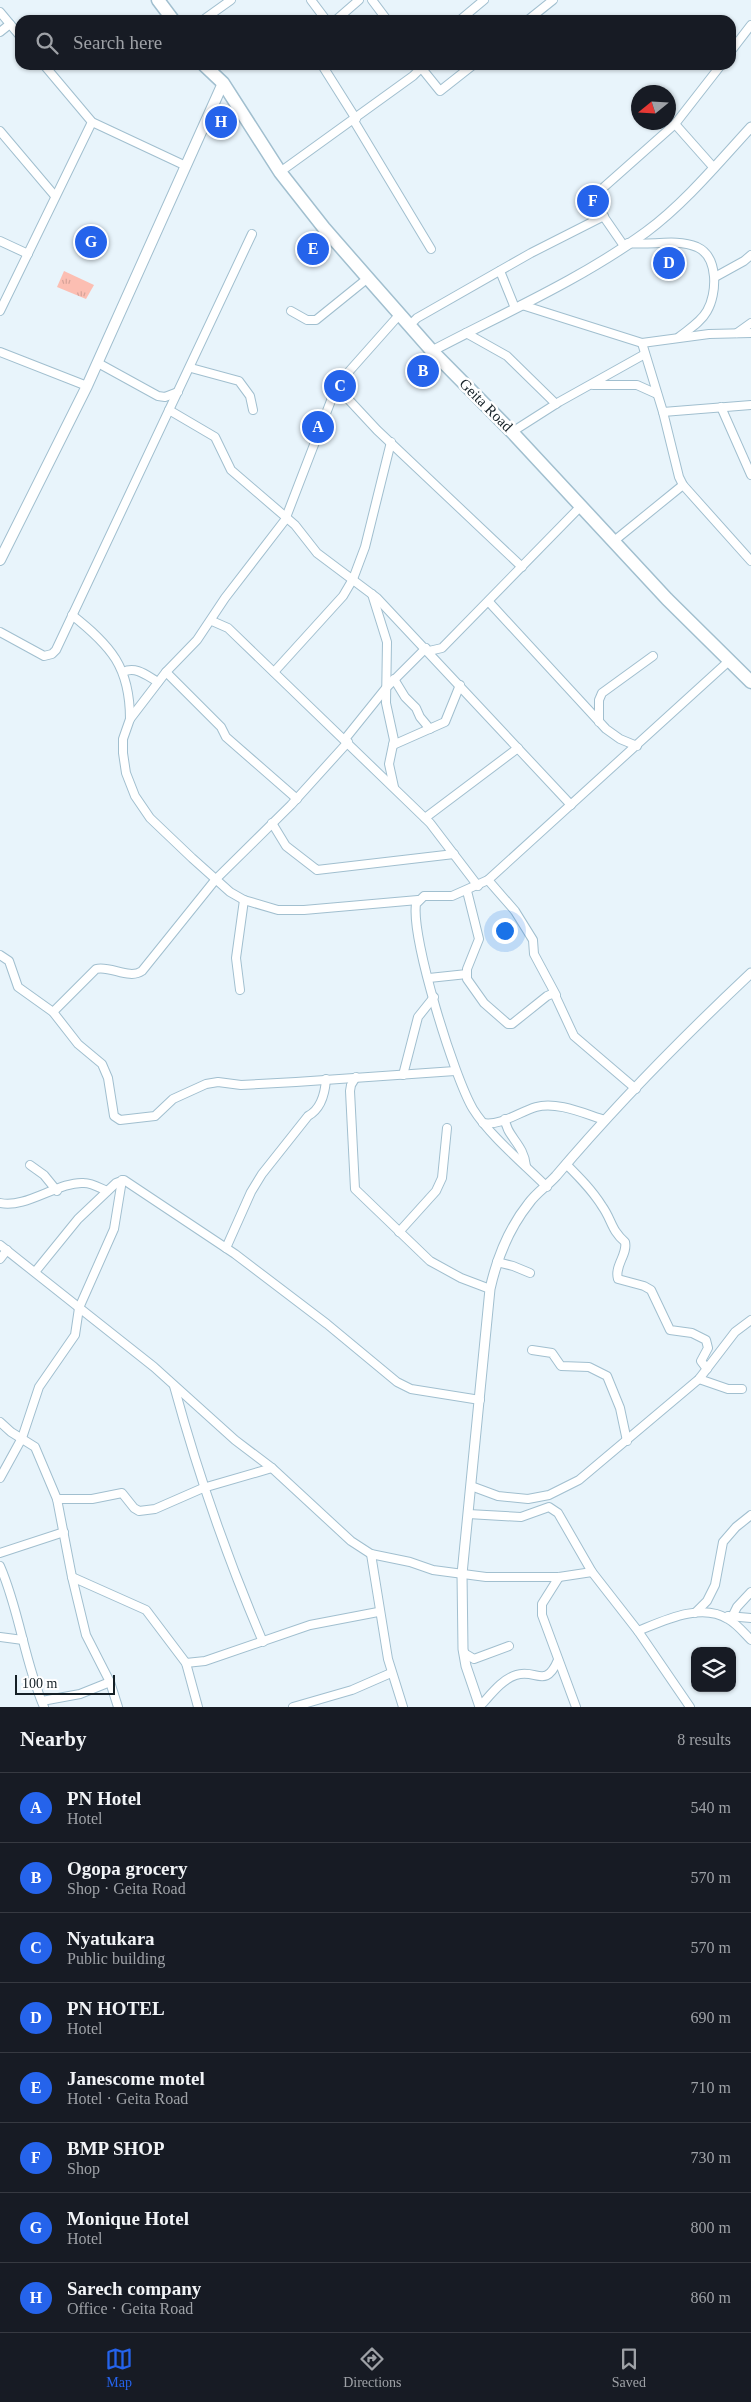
<!DOCTYPE html>
<meta charset="utf-8">
<style>
body{margin:0;font-family:"Times New Roman",serif;background:#20242c;color:#f1f3f6}
.controls{position:absolute;right:15px;bottom:15px;display:grid;overflow:hidden;border-radius:10px;box-shadow:0 1px 4px #0004}
.controls button{width:45px;height:45px;display:grid;place-items:center;padding:0;border:0;border-bottom:1px solid #363941;background:#171b24;color:#f1f3f6;font:25px sans-serif}
.compass{position:absolute;left:631px;top:85px;width:45px;height:45px;border-radius:50%;background:#171b24;box-shadow:0 1px 4px #0004;rotate:252deg}
.scale{position:absolute;left:15px;bottom:12px;width:100px;box-sizing:border-box;padding-left:5px;border:2px solid #152026;border-top:0;font-size:14px;line-height:18px;white-space:nowrap;color:#152026;-webkit-text-stroke:4px #fff;paint-order:stroke}
.you{position:absolute;left:504px;top:930px;width:18px;height:18px;margin:-12px;border:4px solid #fff;border-radius:50%;background:#1a73e8;box-shadow:0 0 0 8px #1a73e833}
.badge{display:grid;place-items:center;width:32px;height:32px;border-radius:50%;background:#2563eb;color:#fff;font-size:16px;font-weight:700}
.pin{position:absolute;translate:-50% -50%;border:2px solid #fff;box-shadow:0 1px 5px #0006}
.list{margin:0;padding:0;list-style:none}
h2{display:flex;justify-content:space-between;align-items:center;height:65px;margin:0;padding:0 20px;font-size:21px}
h2 small{font-size:16px;font-weight:400;color:#9ea1a6}
.list li{display:grid;grid-template-columns:32px 1fr auto;gap:15px;align-items:center;box-sizing:border-box;height:70px;padding:0 20px;border-top:1px solid #363941}
.list b{display:block;font-size:19px;white-space:nowrap}
.list p{margin:0;font-size:16px;white-space:nowrap;color:#9ea1a6}
.list em{font-size:16px;font-style:normal;color:#9ea1a6}
.icon{flex:none;width:28px;height:28px;fill:none;stroke:currentColor;stroke-width:2;stroke-linecap:round;stroke-linejoin:round}
.map{position:relative;flex:none;width:751px;height:1707px;overflow:hidden}
.search{position:absolute;background:#171b24;box-shadow:0 1px 4px #0004;left:15px;right:15px;top:15px;height:55px;display:flex;align-items:center;gap:12px;box-sizing:border-box;padding:0 18px;border-radius:15px;color:#9ea1a6;font-size:19px}
.sheet{height:625px;background:#171b24}
nav{display:flex;justify-content:space-around;align-items:center;box-sizing:border-box;height:70px;border-top:1px solid #363941;background:#171b24;font-size:14px;color:#9ea1a6}
nav a{display:grid;justify-items:center;gap:2px}
nav .on{color:#2563eb}
.map>svg:first-child{display:block}
</style>
<div class="map">
<svg width="751" height="1707" viewBox="0 0 751 1707">
<defs>
<pattern id="park-tufts" width="24" height="20" patternUnits="userSpaceOnUse" patternTransform="scale(1.25)"><rect width="24" height="20" fill="#fcbeb2"/><path d="M3 7l-1-3M5 7V3M7 7l1-3M15 17l-1-3M17 17v-4M19 17l1-3" fill="none" stroke="#d7a399"/></pattern>
</defs>
<rect width="100%" height="100%" fill="#e8f4fb"/>
<path fill="url(#park-tufts)" d="M64,271L94,285L86,299L57,287Z"/>
<g fill="none" stroke-linecap="round" stroke-linejoin="round">
<g stroke="#a1bfcf" stroke-width="10">
<g id="minor">
<path d="M311,0L326,20"/>
<path d="M372,0L387,20"/>
<path d="M0,12L20,36"/>
<path d="M203,20L231,0"/>
<path d="M336,20L359,0"/>
<path d="M460,20L484,0"/>
<path d="M528,20L553,0"/>
<path d="M0,32L10,24"/>
<path d="M731,51L751,25"/>
<path d="M44,65L92,122L186,166"/>
<path d="M322,65L356,119"/>
<path d="M419,65L440,91L473,65"/>
<path d="M354,121L431,249"/>
<path d="M675,124L714,168"/>
<path d="M0,131L55,196"/>
<path d="M280,172L413,76L419,70L418,65"/>
<path d="M0,241L28,254"/>
<path d="M628,243C651,246 675,238 697,247C719,257 717,294 707,311C701,322 689,329 679,337"/>
<path d="M624,246L595,204V195L675,124L721,65"/>
<path d="M500,271L515,308"/>
<path d="M715,277L744,261L751,255"/>
<path d="M522,305L642,343L709,334L751,333"/>
<path d="M0,311L92,122"/>
<path d="M291,311L307,320H316L368,278"/>
<path d="M400,314L337,385L285,520L225,598L197,640L166,672L130,719L123,739V753L126,773L135,796L150,818L192,858L230,892L244,900L278,910H304L418,900"/>
<path d="M410,325L417,318L531,253L604,216"/>
<path d="M466,333L507,356L556,404"/>
<path d="M737,333L751,323"/>
<path d="M642,343L663,412L679,477L683,485L751,561"/>
<path d="M0,352L87,386"/>
<path d="M98,363L158,396L165,397L178,392"/>
<path d="M191,368L239,381L250,396L253,410"/>
<path d="M593,385H637L657,394"/>
<path d="M336,386L377,430L522,567"/>
<path d="M721,407L751,475"/>
<path d="M169,410L215,437L231,470L295,525L317,553L377,598L571,805"/>
<path d="M663,412L751,405"/>
<path d="M512,432L559,402L645,354"/>
<path d="M614,541L683,485"/>
<path d="M372,594L387,642L386,703L394,740L389,764L394,787"/>
<path d="M489,602L606,729L620,739L637,746"/>
<path d="M72,615C111,646 130,667 130,719"/>
<path d="M212,621L228,628L430,823L478,886"/>
<path d="M0,632L44,656L52,654L56,650L252,234"/>
<path d="M429,651L442,648L581,506"/>
<path d="M123,672C136,666 146,675 158,682"/>
<path d="M166,672L221,727L226,737L297,799"/>
<path d="M274,672L343,596L353,579L365,547L391,442"/>
<path d="M394,679L405,697L416,708L420,717L430,729"/>
<path d="M599,722V700L602,693L653,656"/>
<path d="M345,739L386,688L426,648"/>
<path d="M393,745L445,722L460,685"/>
<path d="M425,818L518,748"/>
<path d="M272,823L286,846L317,870L454,854"/>
<path d="M488,880L515,911L533,940L534,954L556,995"/>
<path d="M467,891L479,939L467,969V979L484,1003L508,1024H512L547,996L554,993L574,1036L636,1089"/>
<path d="M0,955L9,961L18,987L53,1012L78,1044L102,1064L108,1078L114,1116L120,1120L155,1116L173,1099L206,1084L218,1082L241,1085L296,1082L455,1071"/>
<path d="M429,978L467,974"/>
<path d="M240,990L236,958L244,900"/>
<path d="M53,1012L96,969C110,965 129,980 142,971L216,879L291,805L348,742"/>
<path d="M403,1075L418,1017L434,997"/>
<path d="M356,1077L351,1085L350,1091L355,1189L430,1261L461,1278L490,1289"/>
<path d="M505,1119C506,1136 524,1144 526,1166"/>
<path d="M483,1123C501,1126 519,1112 536,1107C557,1101 585,1114 605,1120"/>
<path d="M566,1164C579,1177 592,1190 602,1206C612,1220 611,1230 625,1242C628,1254 614,1266 618,1279L644,1286L651,1290L670,1330L692,1333L706,1340L708,1348L701,1361L707,1369"/>
<path d="M30,1165L44,1175L57,1191"/>
<path d="M547,1187C524,1164 489,1135 473,1109C454,1077 411,938 416,904L424,896H452L488,880L730,660"/>
<path d="M0,1203C26,1209 59,1181 84,1183C92,1183 100,1188 107,1191"/>
<path d="M399,1232L436,1191L442,1178L447,1128"/>
<path d="M0,1245L154,1367L235,1440L272,1468L351,1541L371,1554L410,1562L433,1570L486,1577H559L592,1572"/>
<path d="M226,1248L251,1192L262,1174L308,1116C321,1109 325,1094 326,1079"/>
<path d="M0,1259L7,1250"/>
<path d="M497,1262L513,1266L530,1273"/>
<path d="M35,1272L78,1219L116,1183L124,1180L235,1254L327,1324L397,1382L411,1389L480,1400"/>
<path d="M532,1350L552,1353L561,1366L589,1367L607,1376L620,1408L627,1441"/>
<path d="M699,1379L728,1389H742"/>
<path d="M174,1386C198,1474 227,1558 263,1642"/>
<path d="M0,1422L11,1432L35,1447L57,1499L72,1577L86,1635L110,1682L118,1707"/>
<path d="M0,1478L22,1438L39,1387L75,1335L79,1308L114,1229L122,1180"/>
<path d="M471,1486L498,1496L528,1499L549,1495L579,1480L699,1379L735,1332L751,1320"/>
<path d="M57,1499H92L122,1493L134,1508L139,1511L155,1509L203,1488L272,1468"/>
<path d="M468,1514L521,1517L549,1507L558,1513L592,1572L638,1631L690,1707"/>
<path d="M0,1553L64,1532"/>
<path d="M371,1554L388,1659L403,1707"/>
<path d="M0,1566C20,1612 24,1661 44,1707"/>
<path d="M72,1577L146,1610L186,1663L198,1707"/>
<path d="M559,1577L542,1604V1615L576,1707"/>
<path d="M695,1613L707,1601L715,1585L723,1542L736,1527L751,1515"/>
<path d="M728,1616L751,1618"/>
<path d="M732,1617L737,1607L751,1592"/>
<path d="M638,1631C663,1621 701,1602 728,1619C737,1624 744,1633 751,1640"/>
<path d="M0,1637L23,1640"/>
<path d="M464,1653L474,1659L509,1646"/>
<path d="M186,1663L205,1661L310,1625L378,1612"/>
<path d="M42,1701L80,1694L110,1682"/>
<path d="M483,1703C492,1693 503,1679 516,1675C536,1668 545,1690 558,1660"/>
<path d="M293,1707L352,1690L391,1673"/>
</g>
</g>
<g stroke="#a1bfcf" stroke-width="11">
<g id="tertiary">
<path d="M432,351C504,313 580,280 646,232C685,203 718,163 751,127"/>
<path d="M480,1707L466,1666L463,1649L462,1574L490,1289C497,1258 509,1228 529,1203C536,1193 547,1186 556,1176C616,1105 683,1037 751,973"/>
</g>
</g>
<g stroke="#a1bfcf" stroke-width="12">
<path id="secondary" d="M0,560L87,386L223,83"/>
</g>
<g stroke="#a1bfcf" stroke-width="15">
<g id="trunk">
<path d="M158,0L173,20"/>
<path d="M204,65L223,83L280,172L324,228L373,284L432,351L512,432L667,599L751,682"/>
</g>
</g>
<use href="#minor" stroke="#fff" stroke-width="8"/>
<use href="#tertiary" stroke="#fff" stroke-width="9"/>
<use href="#secondary" stroke="#fff" stroke-width="10"/>
<use href="#trunk" stroke="#fff" stroke-width="12"/>
</g>
<g text-anchor="middle" dominant-baseline="central" stroke-width="5" stroke-linejoin="round" paint-order="stroke">
<g font-size="15" fill="#152026" stroke="#fff">
<text transform="translate(486 405) rotate(45)">Geita Road</text>
</g>
</g>
</svg>
<div class="controls">
<button><svg class="icon" aria-label="layers" viewBox="0 0 24 24"><path d="M12 4l9 5-9 5-9-5zM3 14l9 5 9-5"/></svg></button>
</div>
<svg class="compass" viewBox="-18 -18 36 36"><path d="M0-13l5 13h-10z" fill="#e53935"/><path d="M0 13l5-13h-10z" fill="#9ea1a6"/></svg>
<div class="scale">100 m</div>
<div class="you"></div>
<div class="pin badge" style="left:318px;top:427px">A</div>
<div class="pin badge" style="left:423px;top:371px">B</div>
<div class="pin badge" style="left:340px;top:386px">C</div>
<div class="pin badge" style="left:669px;top:263px">D</div>
<div class="pin badge" style="left:313px;top:249px">E</div>
<div class="pin badge" style="left:593px;top:201px">F</div>
<div class="pin badge" style="left:91px;top:242px">G</div>
<div class="pin badge" style="left:221px;top:122px">H</div>
<div class="search"><svg class="icon" aria-label="search" viewBox="0 0 24 24"><circle cx="10" cy="10" r="6"/><path d="M15 15l6 6"/></svg>Search here</div>
</div>
<section class="sheet">
<h2>Nearby<small>8 results</small></h2>
<ul class="list">
<li><span class="badge">A</span><div><b>PN Hotel</b><p>Hotel</p></div><em>540 m</em></li>
<li><span class="badge">B</span><div><b>Ogopa grocery</b><p>Shop · Geita Road</p></div><em>570 m</em></li>
<li><span class="badge">C</span><div><b>Nyatukara</b><p>Public building</p></div><em>570 m</em></li>
<li><span class="badge">D</span><div><b>PN HOTEL</b><p>Hotel</p></div><em>690 m</em></li>
<li><span class="badge">E</span><div><b>Janescome motel</b><p>Hotel · Geita Road</p></div><em>710 m</em></li>
<li><span class="badge">F</span><div><b>BMP SHOP</b><p>Shop</p></div><em>730 m</em></li>
<li><span class="badge">G</span><div><b>Monique Hotel</b><p>Hotel</p></div><em>800 m</em></li>
<li><span class="badge">H</span><div><b>Sarech company</b><p>Office · Geita Road</p></div><em>860 m</em></li>
</ul>
</section>
<nav>
<a class="on"><svg class="icon" aria-label="map" viewBox="0 0 24 24"><path d="M3 6l6-2 6 2 6-2v14l-6 2-6-2-6 2zM9 4v14M15 6v14"/></svg>Map</a>
<a><svg class="icon" aria-label="directions" viewBox="0 0 24 24"><path d="M12 3l9 9-9 9-9-9zM9 14v-3h6M13 9l2 2-2 2"/></svg>Directions</a>
<a><svg class="icon" aria-label="saved" viewBox="0 0 24 24"><path d="M7 4h10v16l-5-4-5 4z"/></svg>Saved</a>
</nav>
